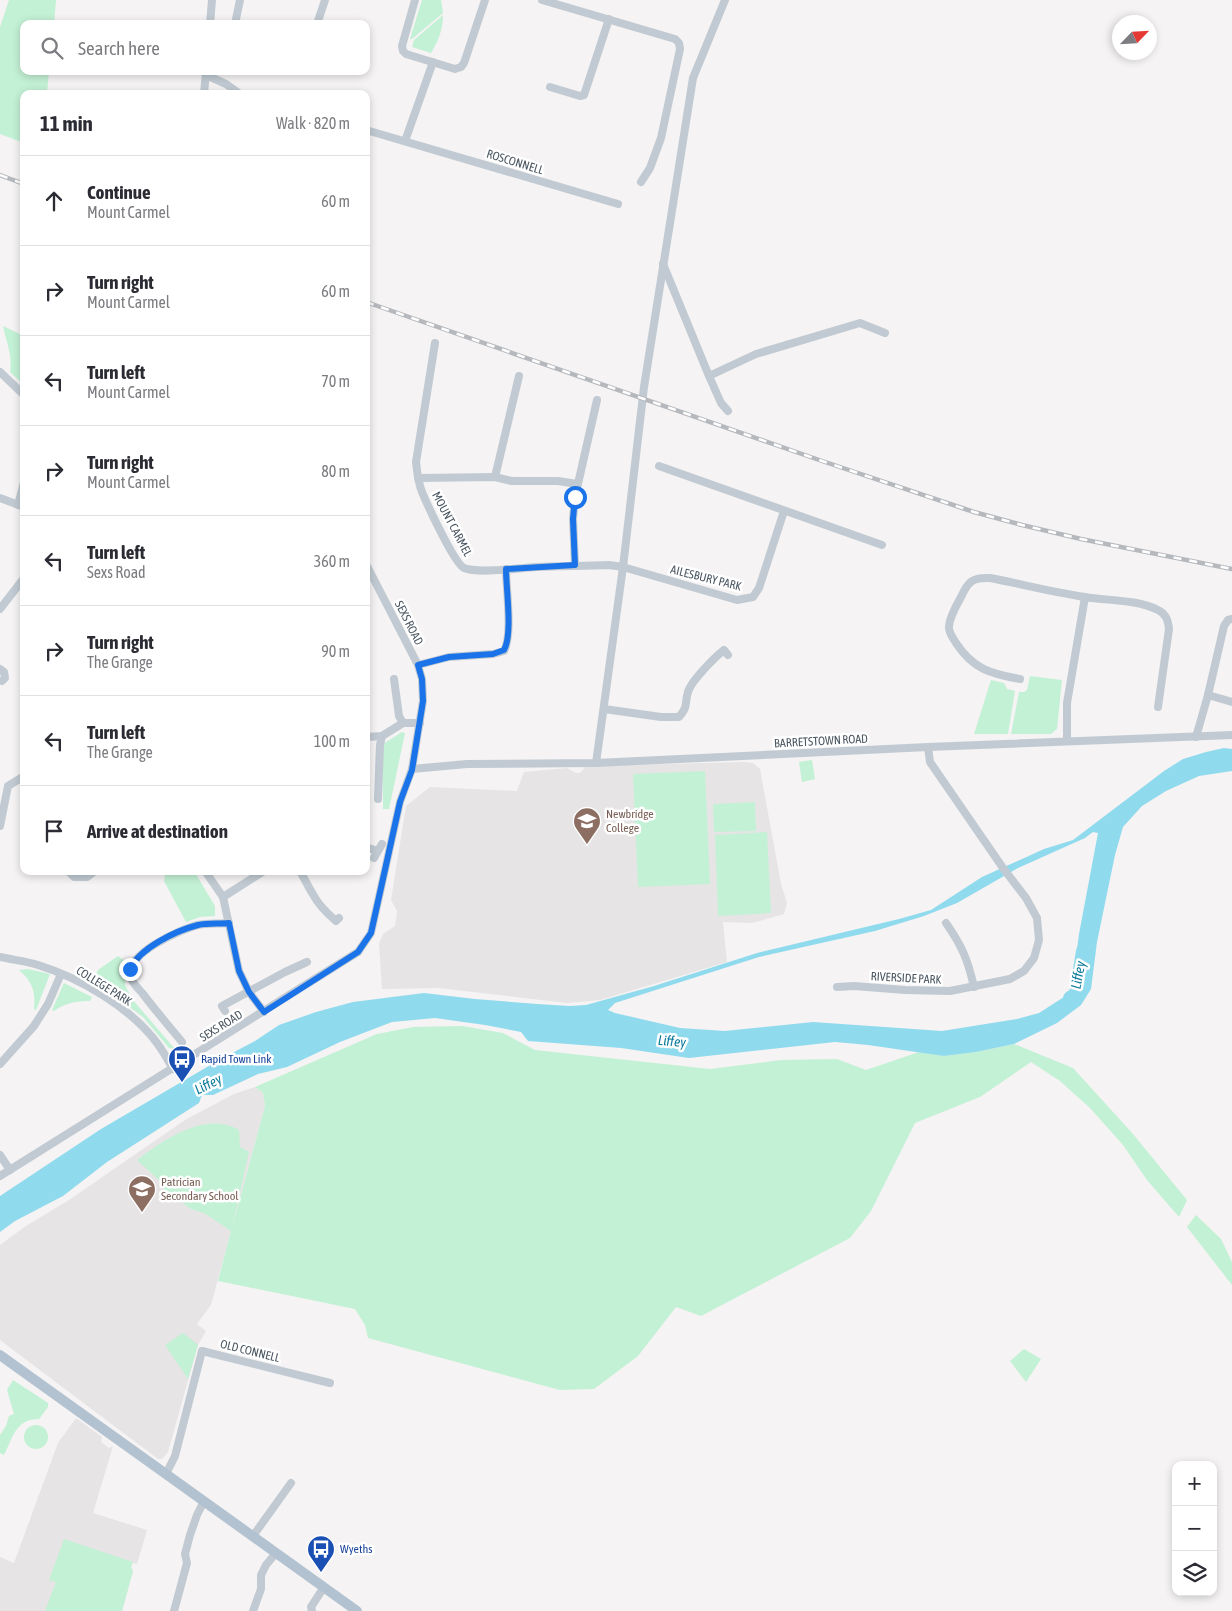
<!DOCTYPE html>
<meta charset="utf-8">
<style>
body{margin:0;font-family:"Asap Condensed",sans-serif;background:#f7f7f7;color:#2b2b33}
.controls{position:absolute;right:15px;bottom:15px;display:grid;overflow:hidden;border-radius:10px;box-shadow:0 2px 8px #0003}
.controls button{width:45px;height:45px;display:grid;place-items:center;padding:0;border:0;border-bottom:1px solid #e1e1e2;background:#fff;color:#2b2b33;font:25px sans-serif}
.compass{position:absolute;left:1112px;top:15px;width:45px;height:45px;border-radius:50%;background:#fff;box-shadow:0 2px 8px #0003;rotate:65deg}
.stop{position:absolute;width:15px;height:15px;margin:-11px;border:4px solid #1a73e8;border-radius:50%;background:#fff}
.stop.end{background:#1a73e8;border-color:#fff;box-shadow:0 1px 5px #0008}
.list{margin:0;padding:0;list-style:none}
h2{display:flex;justify-content:space-between;align-items:center;height:65px;margin:0;padding:0 20px;font-size:21px}
h2 small{font-size:16px;font-weight:400;color:#7c7c81}
.list li{display:grid;grid-template-columns:32px 1fr auto;gap:15px;align-items:center;box-sizing:border-box;height:90px;padding:0 20px;border-top:1px solid #e1e1e2}
.list b{display:block;font-size:19px;white-space:nowrap}
.list p{margin:0;font-size:16px;white-space:nowrap;color:#7c7c81}
.list em{font-size:16px;font-style:normal;color:#7c7c81}
.icon{flex:none;width:28px;height:28px;fill:none;stroke:currentColor;stroke-width:2;stroke-linecap:round;stroke-linejoin:round}
.map{position:relative;flex:none;width:1232px;height:1611px;overflow:hidden}
.search{position:absolute;background:#fff;box-shadow:0 2px 8px #0003;left:20px;top:20px;width:350px;height:55px;display:flex;align-items:center;gap:12px;box-sizing:border-box;padding:0 18px;border-radius:10px;color:#7c7c81;font-size:19px}
.panel{position:absolute;background:#fff;box-shadow:0 2px 8px #0003;left:20px;top:90px;width:350px;height:785px;border-radius:10px}
.map>svg:first-child{display:block}
</style>
<div class="map">
<svg width="1232" height="1611" viewBox="0 0 1232 1611">
<rect width="100%" height="100%" fill="#f5f3f3"/>
<g fill="#e6e4e5">
<path d="M743,762L753,763L760,769L781,884L787,903L784,914L752,923L723,922L727,962L600,1000L567,1003L438,988L382,989L379,944L383,934L395,926L397,911L391,900L406,806L430,787L517,791L524,772L567,768L576,773H580L586,766Z"/>
<path d="M255,1087L263,1093L265,1106L211,1305L197,1324L206,1331L198,1345L168,1452L162,1459H158L0,1340V1245L26,1226L69,1200L185,1120L234,1094Z"/>
<path d="M76,1418L102,1437L101,1442L109,1448L113,1446L93,1513L147,1530L137,1564L133,1563L131,1567L133,1571L122,1611H0V1557L14,1563L58,1443Z"/>
</g>
<g fill="#c3f1d5">
<path d="M9,0H56L54,24H24V71H49L47,94H24V143L0,134V27Z"/>
<path d="M422,0H441L443,13L412,39H410Z"/>
<path d="M443,15C443,30 438,41 431,53L412,47L414,40Z"/>
<path d="M3,326L24,336V385L10,372C13,355 6,342 3,326Z"/>
<path d="M1030,676L1062,680L1057,729L1051,734H1011L1019,692H1024L1027,690Z"/>
<path d="M991,680L1004,683L1007,689L1015,691L1008,734H974Z"/>
<path d="M402,732L405,733L389,809H383V744Z"/>
<path d="M812,760L815,779L802,782L799,762Z"/>
<path d="M705,771L710,884L638,887L633,774Z"/>
<path d="M755,802L756,831L714,832L713,804Z"/>
<path d="M767,832L771,913L718,916L715,835Z"/>
<path d="M162,871H194L215,906V916L200,917L186,922L164,881L165,876Z"/>
<path d="M118,956L126,962L125,985L132,999L175,1049L169,1048L143,1017L93,980L98,970Z"/>
<path d="M28,969L50,974L36,1010L34,1009C36,992 32,981 19,970Z"/>
<path d="M64,983L92,997L90,1001C77,1001 65,1003 54,1011L52,1010Z"/>
<path d="M462,1026L503,1033L535,1050L710,1069L781,1060L837,1059L866,1070L919,1052L944,1056L976,1052L1014,1044L1073,1068L1133,1134L1187,1200L1179,1217L1147,1180L1123,1145L1090,1108L1060,1081L1031,1062L980,1097L915,1123L871,1211L850,1238L701,1316L676,1307L638,1356L594,1389L560,1390L368,1338L365,1325L355,1309L218,1281L231,1231L204,1213L191,1209L162,1188L160,1181L137,1160C163,1140 206,1110 239,1130L240,1147L249,1152L232,1228L265,1106L263,1093L255,1087L377,1034L413,1027Z"/>
<path d="M1196,1215L1221,1239L1232,1262V1285L1187,1227Z"/>
<path d="M183,1333L198,1345L188,1379L165,1345Z"/>
<path d="M1024,1349L1041,1359L1026,1382L1010,1361Z"/>
<path d="M13,1380L48,1403V1407L39,1419C15,1419 13,1438 4,1455L0,1453V1435L6,1426L9,1416L14,1414L7,1390Z"/>
<circle cx="36" cy="1437" r="12"/>
<path d="M64,1539L133,1562L131,1567L133,1571L122,1611H45L56,1582L49,1580Z"/>
</g>
<path fill="#90daee" fill-rule="evenodd" d="M1224,748L1232,749V771L1199,776L1166,791L1142,806L1123,827L1115,855L1097,942L1091,989L1081,1005L1057,1023L1014,1044L976,1052L944,1056L868,1045L835,1042L689,1058L621,1048L528,1041L521,1032L485,1025L435,1018L392,1022L340,1042L287,1067L258,1074L213,1095H202L199,1103L107,1162L63,1196L15,1221L0,1232V1196L101,1129L219,1060L255,1041L279,1025L316,1012L353,1002L424,993L475,999L537,1004L570,1006L586,1005L654,986L757,953L899,919L931,910L982,877L1044,849L1073,840L1164,771L1183,759L1206,752ZM1093,832L1098,833L1079,934L1076,957L1082,972L1081,979L1064,997L1039,1013L1017,1019L942,1031L813,1022L725,1031L680,1028L615,1013L608,1010L615,1003L759,957L875,931L924,916L957,903L1018,868L1085,838Z"/>
<g fill="none" stroke-linecap="round" stroke-linejoin="round">
<path stroke="#90daee" stroke-width="14" d="M1070,998L1076,994L1083,951"/>
<g stroke="#c1cad2" stroke-width="8">
<path d="M415,0L402,46L403,51L406,54L455,69L461,67L464,63L485,0"/>
<path d="M542,0L675,39L679,43L680,49L661,138L650,168L641,182"/>
<path d="M210,24L212,0"/>
<path d="M235,24L240,0"/>
<path d="M317,24L325,0"/>
<path d="M206,75L226,84L240,94"/>
<path d="M550,87L580,96L584,95L609,19"/>
<path d="M204,94L206,71"/>
<path d="M366,130L618,204"/>
<path d="M405,141L433,62"/>
<path d="M663,264L709,376"/>
<path d="M435,343L416,462C417,472 418,482 422,492C427,504 454,563 464,568C479,574 519,568 536,567C560,566 585,566 609,565L623,567L737,600L753,597L759,588L784,511"/>
<path d="M0,372L24,395"/>
<path d="M728,411L721,403L709,376L756,354L860,323L885,333"/>
<path d="M659,466L882,545"/>
<path d="M495,477L519,376"/>
<path d="M418,478L495,477L512,481H558L577,484"/>
<path d="M0,498L24,507"/>
<path d="M18,505L24,482"/>
<path d="M575,565L573,519L575,497L597,400"/>
<path d="M0,609L24,578"/>
<path d="M418,665L449,657L493,654L504,651C513,635 506,588 506,569"/>
<path d="M0,669L4,672L5,678L2,681"/>
<path d="M394,679L399,716L403,723"/>
<path d="M1020,679C991,674 973,669 956,643C953,638 948,632 949,626C950,616 956,606 961,597C968,582 972,577 990,578C1021,584 1053,592 1085,597C1108,601 1136,599 1158,610C1166,614 1168,620 1169,629L1158,707"/>
<path d="M1208,695L1232,702"/>
<path d="M604,709L661,717H679C689,705 684,705 688,692C691,681 715,657 724,650L728,655"/>
<path d="M366,737L382,736L403,723H420"/>
<path d="M1196,737L1208,695L1224,626L1228,620L1232,619"/>
<path d="M1067,741V703L1085,597"/>
<path d="M596,763L623,567L644,387L693,78L725,0"/>
<path d="M412,769L467,764L596,763L928,747L1232,735"/>
<path d="M378,799L380,745L382,736"/>
<path d="M0,826L8,786L21,778L24,779"/>
<path d="M366,847L377,851"/>
<path d="M374,858L382,844"/>
<path d="M68,871L74,877H87L95,871"/>
<path d="M205,871L223,897L239,971L249,992L264,1012"/>
<path d="M300,871C305,880 309,888 314,896C319,906 328,914 336,921L339,918"/>
<path d="M223,897L264,871"/>
<path d="M946,923C962,946 968,960 974,987"/>
<path d="M0,957C13,960 26,961 38,965C80,978 130,1007 157,1043C163,1051 168,1060 173,1069"/>
<path d="M837,987L854,986L905,990L950,991L1010,979L1024,971L1034,958L1039,940L1037,918L1026,898L1003,868L930,762L928,747"/>
<path d="M225,1011L222,1006L285,972L307,962"/>
<path d="M182,1042C169,1026 155,1010 143,994C139,989 133,984 131,978C122,955 181,929 198,925C208,923 219,924 229,923"/>
<path d="M0,1064L34,1026L48,1004L61,974"/>
<path d="M0,1155L10,1170"/>
<path d="M0,1176L358,952L371,933L400,802L412,769L423,701L422,679L418,665L366,564"/>
<path d="M166,1474L175,1456L202,1351L330,1383"/>
<path d="M253,1536L291,1483"/>
<path d="M174,1611L187,1563L185,1554L190,1535L197,1515L204,1501"/>
<path d="M253,1611L261,1589V1575L266,1565L276,1553"/>
<path d="M312,1611L311,1607L324,1587"/>
</g>
<path stroke="#b3c2d1" stroke-width="10" d="M0,1355L357,1611"/>
<g stroke="#b5b8bd" stroke-width="4.5">
<g id="rail">
<path d="M0,175L24,184"/>
<path d="M366,302L822,461L974,512L1022,525L1081,539L1232,569"/>
</g>
</g>
<use href="#rail" stroke="#fff" stroke-width="2.5" stroke-dasharray="8" stroke-linecap="butt"/>
</g>
<g fill="none" stroke-linecap="round" stroke-linejoin="round">
<path stroke="#1a73e8" stroke-width="6" d="M130,969C140,948 175,931 198,925C208,923 219,924 229,923L239,971L249,992L264,1012L358,952L371,933L400,802L412,770L423,701L422,679L418,665L449,657L493,654L504,650C513,634 506,589 506,569L575,565L573,519L575,497"/>
</g>
<defs>
<g id="school-pin" transform="scale(1.4375)"><path d="M0 17L-7.5 6A9.5 9.5 0 1 1 7.5 6Z" fill="#8d6e63" stroke="#fff"/><path d="M0-5L7-2L0 1L-7-2ZM-4 1L0 2.5L4 1V4Q0 6-4 4Z" fill="#fff"/></g>
<g id="bus-pin" transform="scale(1.4375)"><path d="M0 17L-7.5 6A9.5 9.5 0 1 1 7.5 6Z" fill="#1a4fb4" stroke="#fff"/><path d="M-5-6H5V4H4V6H2V4H-2V6H-4V4H-5ZM-3.5-4V0h7V-4ZM-3.5 1.2v1.5H-2V1.2ZM2 1.2v1.5H3.5V1.2Z" fill="#fff"/></g>
</defs>
<g fill-rule="evenodd">
<use href="#school-pin" x="587" y="821"/>
<use href="#bus-pin" x="182" y="1059"/>
<use href="#school-pin" x="142" y="1189"/>
<use href="#bus-pin" x="321" y="1549"/>
</g>
<g text-anchor="middle" dominant-baseline="central" stroke-width="5" stroke-linejoin="round" paint-order="stroke">
<g font-size="12" fill="#4a5661" stroke="#fff">
<text transform="translate(515 162) rotate(17)">ROSCONNELL</text>
<text transform="translate(452 524) rotate(62)">MOUNT CARMEL</text>
<text transform="translate(706 578) rotate(14)">AILESBURY PARK</text>
<text transform="translate(409 623) rotate(63)">SEXS ROAD</text>
<text transform="translate(821 741) rotate(-3)">BARRETSTOWN ROAD</text>
<text transform="translate(906 978) rotate(3)">RIVERSIDE PARK</text>
<text transform="translate(104 986) rotate(32)">COLLEGE PARK</text>
<text transform="translate(221 1026) rotate(-32)">SEXS ROAD</text>
<text transform="translate(250 1351) rotate(14)">OLD CONNELL</text>
</g>
<g font-size="12" fill="#785e54" stroke="#fff" text-anchor="start">
<text x="606" y="814">Newbridge<tspan x="606" dy="14">College</tspan></text>
<text x="161" y="1182">Patrician<tspan x="161" dy="14">Secondary School</tspan></text>
</g>
<g font-size="12" fill="#164399" stroke="#fff" text-anchor="start">
<text x="201" y="1059">Rapid Town Link</text>
<text x="340" y="1549">Wyeths</text>
</g>
<g font-size="14" font-style="italic" fill="#0c7c9b" stroke="#fff">
<text transform="translate(1078 975) rotate(-79)">Liffey</text>
<text transform="translate(672 1041) rotate(5)">Liffey</text>
<text transform="translate(208 1084) rotate(-27)">Liffey</text>
</g>
</g>
</svg>
<div class="controls">
<button>+</button>
<button>−</button>
<button><svg class="icon" aria-label="layers" viewBox="0 0 24 24"><path d="M12 4l9 5-9 5-9-5zM3 14l9 5 9-5"/></svg></button>
</div>
<svg class="compass" viewBox="-18 -18 36 36"><path d="M0-13l5 13h-10z" fill="#e53935"/><path d="M0 13l5-13h-10z" fill="#7c7c81"/></svg>
<div class="stop" style="left:575px;top:497px"></div>
<div class="stop end" style="left:130px;top:969px"></div>
<div class="search"><svg class="icon" aria-label="search" viewBox="0 0 24 24"><circle cx="10" cy="10" r="6"/><path d="M15 15l6 6"/></svg>Search here</div>
<section class="panel">
<h2>11 min<small>Walk · 820 m</small></h2>
<ul class="list">
<li><svg class="icon" aria-label="ahead" viewBox="0 0 24 24"><path d="M12 20V5M6 11l6-6 6 6"/></svg><div><b>Continue</b><p>Mount Carmel</p></div><em>60 m</em></li>
<li><svg class="icon" aria-label="right" viewBox="0 0 24 24"><path d="M7 20v-9h11M14 6l5 5-5 5"/></svg><div><b>Turn right</b><p>Mount Carmel</p></div><em>60 m</em></li>
<li><svg class="icon" aria-label="left" viewBox="0 0 24 24"><path d="M17 20v-9H6M10 6l-5 5 5 5"/></svg><div><b>Turn left</b><p>Mount Carmel</p></div><em>70 m</em></li>
<li><svg class="icon" aria-label="right" viewBox="0 0 24 24"><path d="M7 20v-9h11M14 6l5 5-5 5"/></svg><div><b>Turn right</b><p>Mount Carmel</p></div><em>80 m</em></li>
<li><svg class="icon" aria-label="left" viewBox="0 0 24 24"><path d="M17 20v-9H6M10 6l-5 5 5 5"/></svg><div><b>Turn left</b><p>Sexs Road</p></div><em>360 m</em></li>
<li><svg class="icon" aria-label="right" viewBox="0 0 24 24"><path d="M7 20v-9h11M14 6l5 5-5 5"/></svg><div><b>Turn right</b><p>The Grange</p></div><em>90 m</em></li>
<li><svg class="icon" aria-label="left" viewBox="0 0 24 24"><path d="M17 20v-9H6M10 6l-5 5 5 5"/></svg><div><b>Turn left</b><p>The Grange</p></div><em>100 m</em></li>
<li><svg class="icon" aria-label="arrive" viewBox="0 0 24 24"><path d="M6 21V4h12l-3 4 3 4H6"/></svg><div><b>Arrive at destination</b></div></li>
</ul>
</section>
</div>
